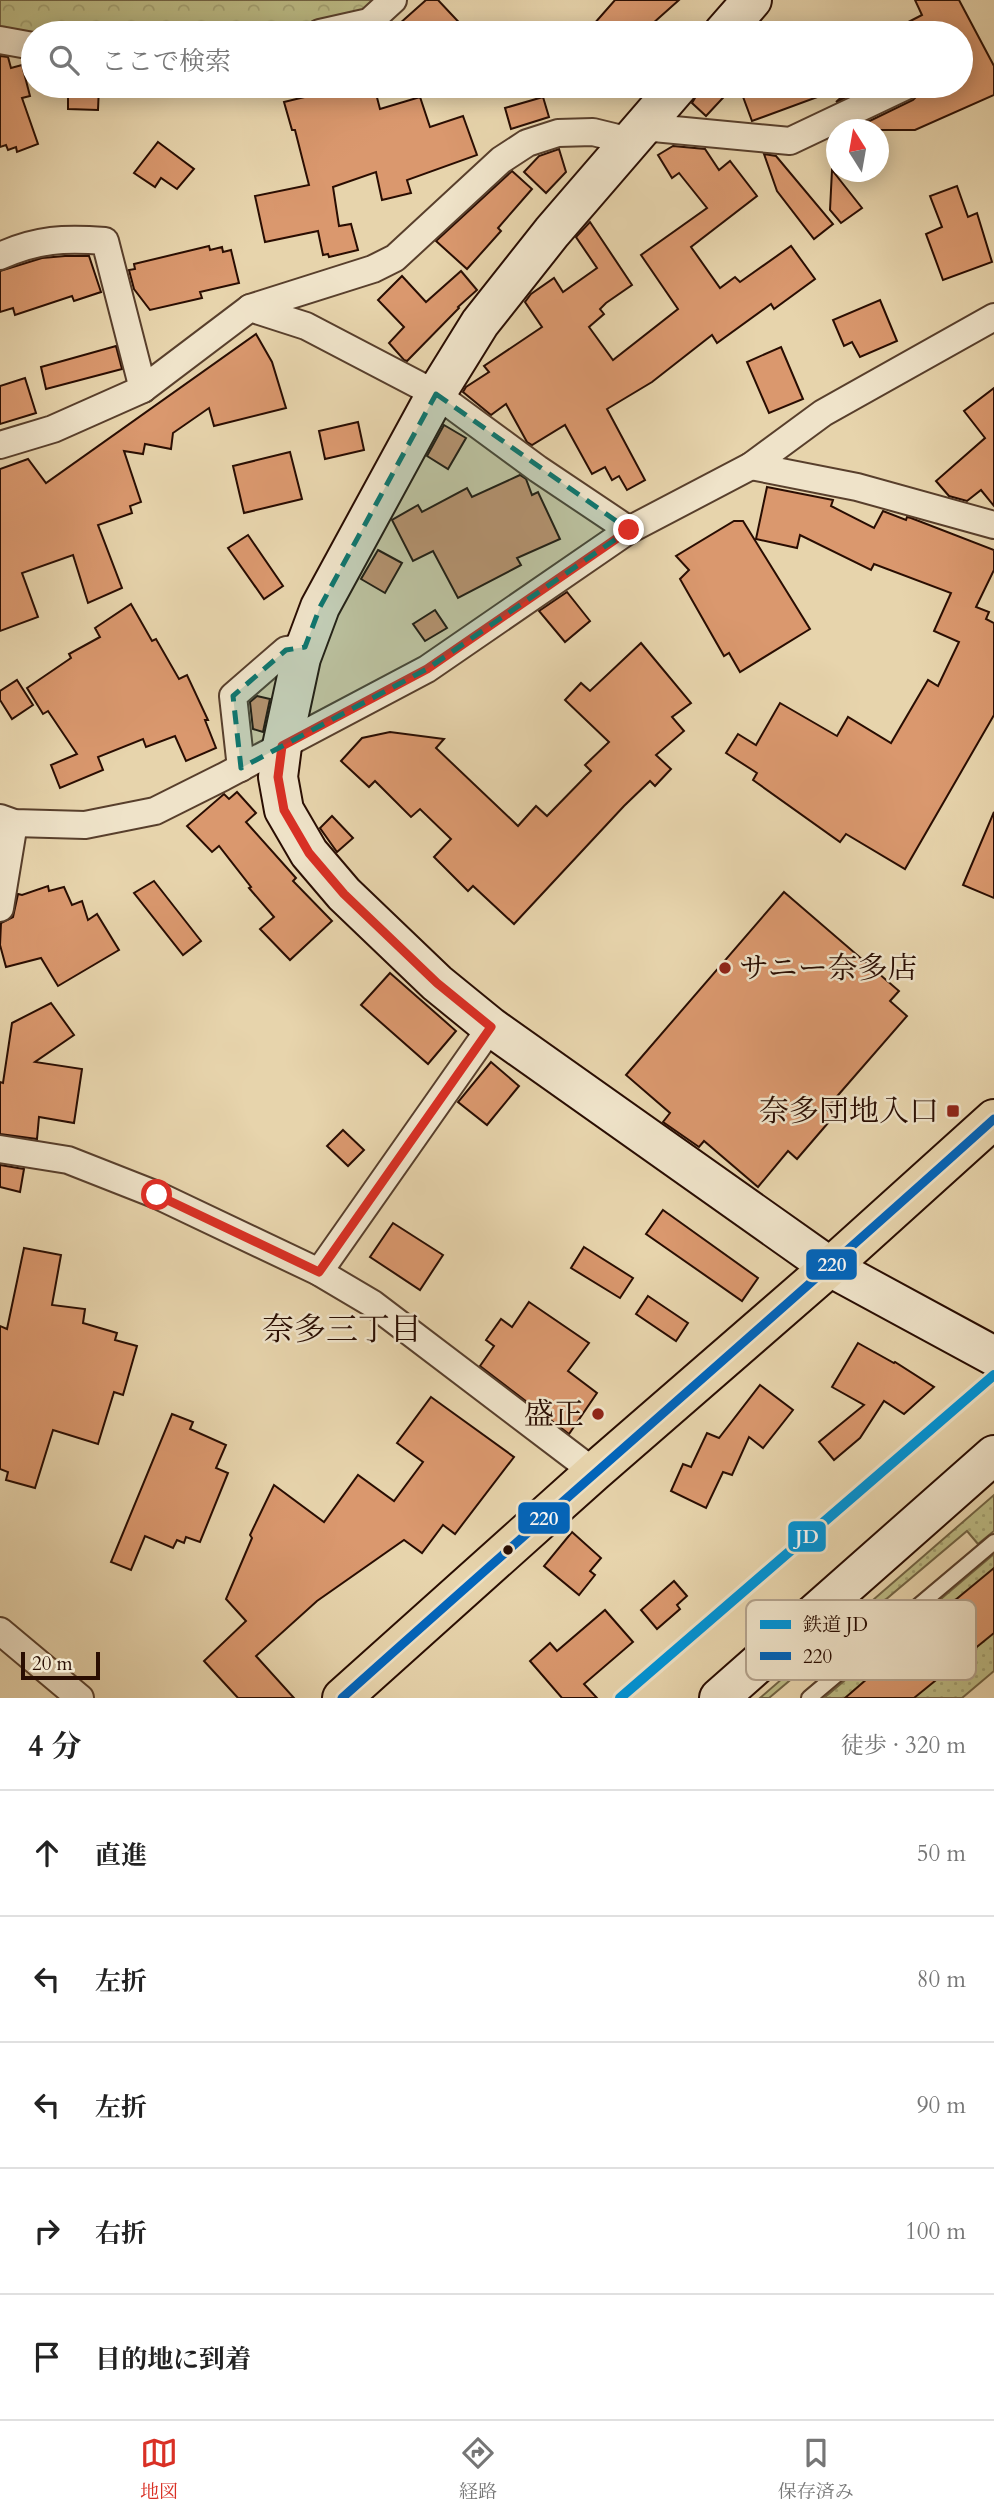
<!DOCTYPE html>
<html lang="ja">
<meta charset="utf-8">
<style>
body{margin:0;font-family:Cardo,"Noto Serif JP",serif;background:#f6f6f6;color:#222}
.compass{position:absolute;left:826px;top:119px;width:63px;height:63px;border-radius:50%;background:#fff;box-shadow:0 4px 18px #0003;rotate:349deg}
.scale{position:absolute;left:21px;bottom:18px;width:79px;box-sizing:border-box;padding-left:7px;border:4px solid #290d02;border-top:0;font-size:19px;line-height:24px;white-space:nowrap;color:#290d02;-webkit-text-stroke:5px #efe3c9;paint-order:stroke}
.stop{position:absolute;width:21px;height:21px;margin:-16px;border:5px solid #d93025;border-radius:50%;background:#fff}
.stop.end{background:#d93025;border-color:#fff;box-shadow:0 2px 7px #0008}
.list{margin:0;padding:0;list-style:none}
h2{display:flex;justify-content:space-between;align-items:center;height:91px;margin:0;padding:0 28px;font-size:30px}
h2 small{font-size:23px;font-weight:400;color:#767676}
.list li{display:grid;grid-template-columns:46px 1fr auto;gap:21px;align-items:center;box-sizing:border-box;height:126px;padding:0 28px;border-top:2px solid #e0e0e0}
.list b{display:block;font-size:26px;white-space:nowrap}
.list em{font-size:23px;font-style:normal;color:#767676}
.icon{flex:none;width:38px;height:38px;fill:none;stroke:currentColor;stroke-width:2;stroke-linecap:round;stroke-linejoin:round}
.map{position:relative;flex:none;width:994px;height:1698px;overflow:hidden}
.search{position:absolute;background:#fff;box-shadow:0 4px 18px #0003;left:21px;right:21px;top:21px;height:77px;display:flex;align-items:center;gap:18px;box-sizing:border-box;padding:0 24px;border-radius:38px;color:#767676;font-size:26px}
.sheet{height:721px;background:#fff}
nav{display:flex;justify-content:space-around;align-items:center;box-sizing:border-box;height:98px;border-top:2px solid #e0e0e0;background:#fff;font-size:19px;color:#767676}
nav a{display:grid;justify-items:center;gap:4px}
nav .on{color:#d93025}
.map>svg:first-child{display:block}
</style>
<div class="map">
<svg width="994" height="1698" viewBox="0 0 994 1698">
<defs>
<pattern id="grass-dots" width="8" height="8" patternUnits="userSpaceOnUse" patternTransform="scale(1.75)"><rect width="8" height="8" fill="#bcbb85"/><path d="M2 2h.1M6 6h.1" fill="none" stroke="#a2a071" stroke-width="1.8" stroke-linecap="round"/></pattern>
<pattern id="forest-crowns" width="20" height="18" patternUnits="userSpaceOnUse" patternTransform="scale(1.75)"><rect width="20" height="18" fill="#bcbb85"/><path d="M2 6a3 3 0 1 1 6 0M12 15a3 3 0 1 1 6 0" fill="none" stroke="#a2a071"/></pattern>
</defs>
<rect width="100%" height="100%" fill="#e7d4ac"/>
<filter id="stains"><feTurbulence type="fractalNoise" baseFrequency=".00286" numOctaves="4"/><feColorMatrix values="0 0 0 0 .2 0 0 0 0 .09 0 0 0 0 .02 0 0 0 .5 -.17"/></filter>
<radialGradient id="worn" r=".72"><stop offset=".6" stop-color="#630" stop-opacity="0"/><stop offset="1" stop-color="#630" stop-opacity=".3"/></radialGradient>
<g fill="url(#grass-dots)" stroke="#726444" stroke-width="2">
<path d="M994,1495V1531L978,1544L967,1531L769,1698H760Z"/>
<path d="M994,1554V1671L962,1698H824Z"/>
</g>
<path fill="url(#forest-crowns)" stroke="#726444" stroke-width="2" d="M0,0H373L372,8L322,25L269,33H33L0,42Z"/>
<g fill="#da986e" stroke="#290d02" stroke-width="2">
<path d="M426,0H438L469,33H389Z"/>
<path d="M615,0H679L642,33H586Z"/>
<path d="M915,0H959L994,66V95L915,130H851L913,100L919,94L922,86H961V33H887L922,15Z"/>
<path d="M0,56L8,57L11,68L22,65L30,96L22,98L38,144L17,152L16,147L8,150L6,145L0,147Z"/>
<path d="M68,86H99L98,110L68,109Z"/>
<path d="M350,86H374L380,109L420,97L430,127L463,116L477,155L407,180L411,193L382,200L376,172L333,187L339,226L351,224L358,250L329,257L328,254L323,255L318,231L265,242L255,196L309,185L295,130H292L284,102Z"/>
<path d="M702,86H734L706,116L692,103Z"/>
<path d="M739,86H841L842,88L752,121Z"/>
<path d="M854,86H870L836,102Z"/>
<path d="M543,97L549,117L511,129L505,108Z"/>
<path d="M158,142L194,169L177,189L161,178L155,187L134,173Z"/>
<path d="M673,146L705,149L719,170L730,161L757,196L691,247L720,288L735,277L740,282L791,246L815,279L774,309L771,304L717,343L712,335L652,382L607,409L645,480L627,490L619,476L612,480L605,467L592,474L565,425L532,445L527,442L506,404L491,415L463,392L466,387L489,372L484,366L542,327L525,302L531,294L554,278L563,292L597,268L576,237L590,222L632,285L606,303L600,309L604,314L589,327L613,360L678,309L641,255L707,208L679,173L672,178L658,155Z"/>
<path d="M559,149L566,172L546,193L524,172L539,156Z"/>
<path d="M764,154L776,156L833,224L814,239L777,191Z"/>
<path d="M832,170L862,208L841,223L830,210Z"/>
<path d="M512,171L532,189L498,228L501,231L467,269L436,241Z"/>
<path d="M957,186L968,217L977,213L992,262L943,280L926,234L942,227L930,196Z"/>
<path d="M209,246L210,250L222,247L223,252L231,250L239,283L200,292L202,298L150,310L134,289L129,270L135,269L134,264Z"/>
<path d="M65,256H89L101,292L74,301L72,296L15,315L13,308L0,312V271L42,258Z"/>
<path d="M461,271L477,290L458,307L459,308L407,361L404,360L389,343L404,327L378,300L402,276L426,302Z"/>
<path d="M880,300L897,341L860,357L852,342L844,346L833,320Z"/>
<path d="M256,334L272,362L286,408L214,426L209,408L173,433L171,449L145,444L143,454L124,451L141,502L130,506L132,513L98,525L122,588L88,603L73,555L22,573L38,617L0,631V469L28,459L46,483Z"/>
<path d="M116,346L122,369L46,389L41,367Z"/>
<path d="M781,347L803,399L769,413L747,362Z"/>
<path d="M25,378L36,413L0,424V386Z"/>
<path d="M994,388V506L981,490L967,501L949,496L936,481L985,438L964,411Z"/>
<path d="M358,422L364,450L325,459L319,431Z"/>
<path d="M444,425L466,438L448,469L427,456Z"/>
<path d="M290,452L302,499L244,513L233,466Z"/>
<path d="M520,475L526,479L532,495L538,492L560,539L517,558L521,565L458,598L433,551L413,561L392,520L418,505L422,512L467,488L472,497Z"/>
<path d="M767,487L833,500L831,506L874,528L883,511L906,520L907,517L911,518L994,550V570L976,607L989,612L986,619L994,623V715L905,869L846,834L840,842L753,780L757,773L726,753L738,734L756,745L780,703L837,736L848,717L891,743L928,680L938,686L959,642L934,631L951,593L874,564L871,570L800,535L797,548L756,539Z"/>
<path d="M734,521H743L810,629L740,672L729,653L724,656L680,579L689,570L676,556Z"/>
<path d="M248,535L283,586L264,599L228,548Z"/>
<path d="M378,550L402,563L385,593L361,579Z"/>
<path d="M567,592L590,621L565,642L539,611Z"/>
<path d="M131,604L152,641L156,639L179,679L187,675L208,720H205L216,748L186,761L175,736L146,747L143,739L98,757L103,770L60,788L51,765L77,754L48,711L43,714L27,688L71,658L69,654L100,637L95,628Z"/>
<path d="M435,610L447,628L425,641L413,624Z"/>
<path d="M641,643L691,703L672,717L684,731L656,755L671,769L655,786L650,781L624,806L514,924L473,886L468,891L434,857L451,839L420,809L411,817L375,781L369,787L341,761L362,738L390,732L444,739L436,748L518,826L536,806L547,816L591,771L585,765L609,742L565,700L581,683L590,691Z"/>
<path d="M17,680L33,705L12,719L0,700V691Z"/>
<path d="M257,696L270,699L263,732L253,729L250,702Z"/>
<path d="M237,792L256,813L246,822L296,878L293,881L332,921L290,960L260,929L274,917L249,888L251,887L219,846L212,852L187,826L224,794L229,799Z"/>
<path d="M994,812V898L963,885Z"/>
<path d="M332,816L353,838L337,852L320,828Z"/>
<path d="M154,881L201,941L183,955L134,893Z"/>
<path d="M48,886L49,891L64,887L72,905L82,901L88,920L97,914L119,950L58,986L41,958L6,967L0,945L1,923L13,917L18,894L22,895Z"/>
<path d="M784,892L899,991L890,1001L907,1016L826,1109L834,1116L797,1159L788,1151L758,1187L704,1141L699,1147L663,1122L670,1113L626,1075Z"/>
<path d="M390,973L456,1031L428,1064L361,1005Z"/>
<path d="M51,1003L74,1035L35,1062L82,1069L74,1123L39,1117L37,1139L0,1134V1082L3,1083L12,1023Z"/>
<path d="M491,1062L519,1086L487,1125L458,1102Z"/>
<path d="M343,1130L364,1150L348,1166L327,1146Z"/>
<path d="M0,1165L24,1169L20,1192L0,1187Z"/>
<path d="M663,1210L758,1278L742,1301L646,1234Z"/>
<path d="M393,1223L443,1255L420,1290L370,1257Z"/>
<path d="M584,1247L633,1278L620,1298L571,1268Z"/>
<path d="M24,1248L61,1255L52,1305L85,1309L83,1323L117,1333L115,1340L137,1346L123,1395L114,1392L98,1444L53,1430L35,1488L6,1480L8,1472L0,1469V1326L7,1329Z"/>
<path d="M648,1296L688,1323L676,1341L636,1314Z"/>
<path d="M529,1302L589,1343L568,1371L597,1393L569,1434L480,1366L494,1346L486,1340L501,1319L512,1327Z"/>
<path d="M858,1343L894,1363L895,1362L934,1387L904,1414L884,1401L860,1438L834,1460L819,1442L864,1405L832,1387Z"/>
<path d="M760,1385L793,1410L763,1448L749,1437L732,1475L723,1472L706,1508L671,1491L683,1464L691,1467L707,1433L719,1438Z"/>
<path d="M431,1397L514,1457L455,1534L443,1525L422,1553L404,1540L317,1601L256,1656L294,1698H238L204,1661L246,1621L226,1599L252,1538L250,1535L274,1485L324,1522L358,1475L394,1501L423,1462L397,1443Z"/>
<path d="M172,1414L193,1422L190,1429L226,1445L216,1468L228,1473L200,1542L186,1537L184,1543L177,1540L173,1548L145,1536L131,1570L111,1562Z"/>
<path d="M572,1532L601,1558L590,1571L595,1575L579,1595L544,1566Z"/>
<path d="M994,1568V1633L914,1698H845L898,1652L896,1649Z"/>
<path d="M674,1581L687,1596L677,1605L680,1609L657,1629L641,1610Z"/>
<path d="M605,1610L633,1642L584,1684L597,1698H562L530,1661L550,1643L557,1651Z"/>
</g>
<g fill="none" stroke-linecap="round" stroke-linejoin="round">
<g stroke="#583f2c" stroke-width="18">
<path id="lane" d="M809,1698L994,1542"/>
</g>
<g stroke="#583f2c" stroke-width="30">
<g id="street">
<path d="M320,33L369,22L393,0"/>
<path d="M0,40L33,46"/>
<path d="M643,127L790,141L906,86"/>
<path d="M0,256C38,239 64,238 105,241L143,389"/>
<path d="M250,308L373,269L395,258L501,160L527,143L558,133L593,132L630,141"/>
<path d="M0,445L53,429L143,389L250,308L306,326L436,394L538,469L629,530"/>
<path d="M751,466L857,487L994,525"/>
<path d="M241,768L233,696L286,650L305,647"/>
<path d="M0,818L14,823L85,825L155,811L223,777L427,669L629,530L751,466L823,413L994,317"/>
<path d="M0,908L14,823"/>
<path d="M0,1149L68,1160L157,1195L319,1272L373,1304L594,1472"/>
<path d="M319,1272L491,1027"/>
<path d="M0,1631L80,1698"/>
</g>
</g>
<g stroke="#290d02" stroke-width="42">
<g id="secondary">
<path d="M723,33L752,0"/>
<path d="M678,86L552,232L480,323L436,394L320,607L301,658L282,746L278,777L284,810L309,853L344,894L437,983L491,1027L830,1267L994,1356"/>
<path d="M719,1698L994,1455"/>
</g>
</g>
<g stroke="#290d02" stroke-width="42">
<path id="primary" d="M342,1698L594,1472L830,1267L994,1119"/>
</g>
<use href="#lane" stroke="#efe3c9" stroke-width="14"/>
<use href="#street" stroke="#efe3c9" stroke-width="26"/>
<use href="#secondary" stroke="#efe3c9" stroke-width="38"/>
<use href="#primary" stroke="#e7d4ac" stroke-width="38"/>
<g stroke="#efe3c9" stroke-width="14">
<path id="bus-1" d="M342,1698C558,1504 778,1314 994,1119"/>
</g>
<use href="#bus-1" stroke="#0065bd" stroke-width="9"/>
<g stroke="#efe3c9" stroke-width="16">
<path id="rail-1" d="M620,1698L994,1375"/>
</g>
<use href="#rail-1" stroke="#0095d9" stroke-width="10"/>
</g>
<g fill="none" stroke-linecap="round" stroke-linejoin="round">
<path stroke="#d93025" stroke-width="9" d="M157,1195L319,1272L491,1027L437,983L344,894L309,853L284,810L278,777L282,746L427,669L629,530"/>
</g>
<path fill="#0f766e" fill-opacity="0.2" stroke="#0f766e" stroke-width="5" stroke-dasharray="14 9" stroke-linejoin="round" d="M436,394L629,530L427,669L241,768L233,696L286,650L305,647L320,607Z"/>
<g fill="#8f2418" stroke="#efe3c9" stroke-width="2.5">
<circle cx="725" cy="968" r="7"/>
<rect x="946" y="1104" width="14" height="14" rx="3.5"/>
<circle cx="598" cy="1414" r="7"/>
</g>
<circle fill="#290d02" stroke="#efe3c9" stroke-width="2.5" cx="508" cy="1550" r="6"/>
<g text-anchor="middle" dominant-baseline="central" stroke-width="5" stroke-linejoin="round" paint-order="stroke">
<g font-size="30" fill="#290d02" stroke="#efe3c9" text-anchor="end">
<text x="739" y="968" text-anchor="start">サニー奈多店</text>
<text x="939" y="1111">奈多団地入口</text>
<text x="584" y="1414">盛正</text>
</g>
<g font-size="32" fill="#290d02" stroke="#efe3c9">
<text x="342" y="1330">奈多三丁目</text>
</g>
</g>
<rect x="746" y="1600" width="230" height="80" rx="10" fill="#efe3c9" stroke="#b4a38d" stroke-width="2"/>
<rect x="760" y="1620" width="31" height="9" fill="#0095d9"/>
<rect x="760" y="1652" width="31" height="8" fill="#0065bd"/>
<g font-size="19" fill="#290d02">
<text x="803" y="1631">鉄道 JD</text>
<text x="803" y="1663">220</text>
</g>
<g stroke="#efe3c9" stroke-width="2.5">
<rect x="805" y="1248" width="53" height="33" rx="7" fill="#0065bd"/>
<rect x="517" y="1501" width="54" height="34" rx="7" fill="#0065bd"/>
<rect x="787" y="1520" width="40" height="33" rx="7" fill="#0095d9"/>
</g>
<g font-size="19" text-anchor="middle" font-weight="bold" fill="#fff">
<text x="832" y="1271">220</text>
<text x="544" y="1525">220</text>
<text x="807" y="1543">JD</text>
</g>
<rect width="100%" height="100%" filter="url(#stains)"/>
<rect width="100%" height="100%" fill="url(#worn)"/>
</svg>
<svg class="compass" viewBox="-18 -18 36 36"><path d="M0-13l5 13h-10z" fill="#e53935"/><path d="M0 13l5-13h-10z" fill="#767676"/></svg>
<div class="scale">20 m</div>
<div class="stop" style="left:157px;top:1195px"></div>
<div class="stop end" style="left:629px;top:530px"></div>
<div class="search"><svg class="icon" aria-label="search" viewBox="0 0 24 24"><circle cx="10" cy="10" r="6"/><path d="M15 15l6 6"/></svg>ここで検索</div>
</div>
<section class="sheet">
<h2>4 分<small>徒歩 · 320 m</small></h2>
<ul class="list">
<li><svg class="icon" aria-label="ahead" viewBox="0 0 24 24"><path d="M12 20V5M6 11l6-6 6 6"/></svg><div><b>直進</b></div><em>50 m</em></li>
<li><svg class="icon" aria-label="left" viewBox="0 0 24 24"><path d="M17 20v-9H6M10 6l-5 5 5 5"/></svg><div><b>左折</b></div><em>80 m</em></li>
<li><svg class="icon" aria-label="left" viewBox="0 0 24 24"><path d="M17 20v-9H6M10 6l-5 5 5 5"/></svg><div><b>左折</b></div><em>90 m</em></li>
<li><svg class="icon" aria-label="right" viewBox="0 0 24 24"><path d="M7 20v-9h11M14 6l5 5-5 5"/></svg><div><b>右折</b></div><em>100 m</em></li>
<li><svg class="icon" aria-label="arrive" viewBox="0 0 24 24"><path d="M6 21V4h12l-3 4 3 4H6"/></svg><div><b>目的地に到着</b></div></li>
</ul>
</section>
<nav>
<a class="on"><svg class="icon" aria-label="map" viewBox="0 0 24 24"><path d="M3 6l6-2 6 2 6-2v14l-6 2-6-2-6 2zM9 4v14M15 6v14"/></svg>地図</a>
<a><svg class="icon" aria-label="directions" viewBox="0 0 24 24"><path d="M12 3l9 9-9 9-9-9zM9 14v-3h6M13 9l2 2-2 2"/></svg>経路</a>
<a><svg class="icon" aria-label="saved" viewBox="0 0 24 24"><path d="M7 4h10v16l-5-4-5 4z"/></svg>保存済み</a>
</nav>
